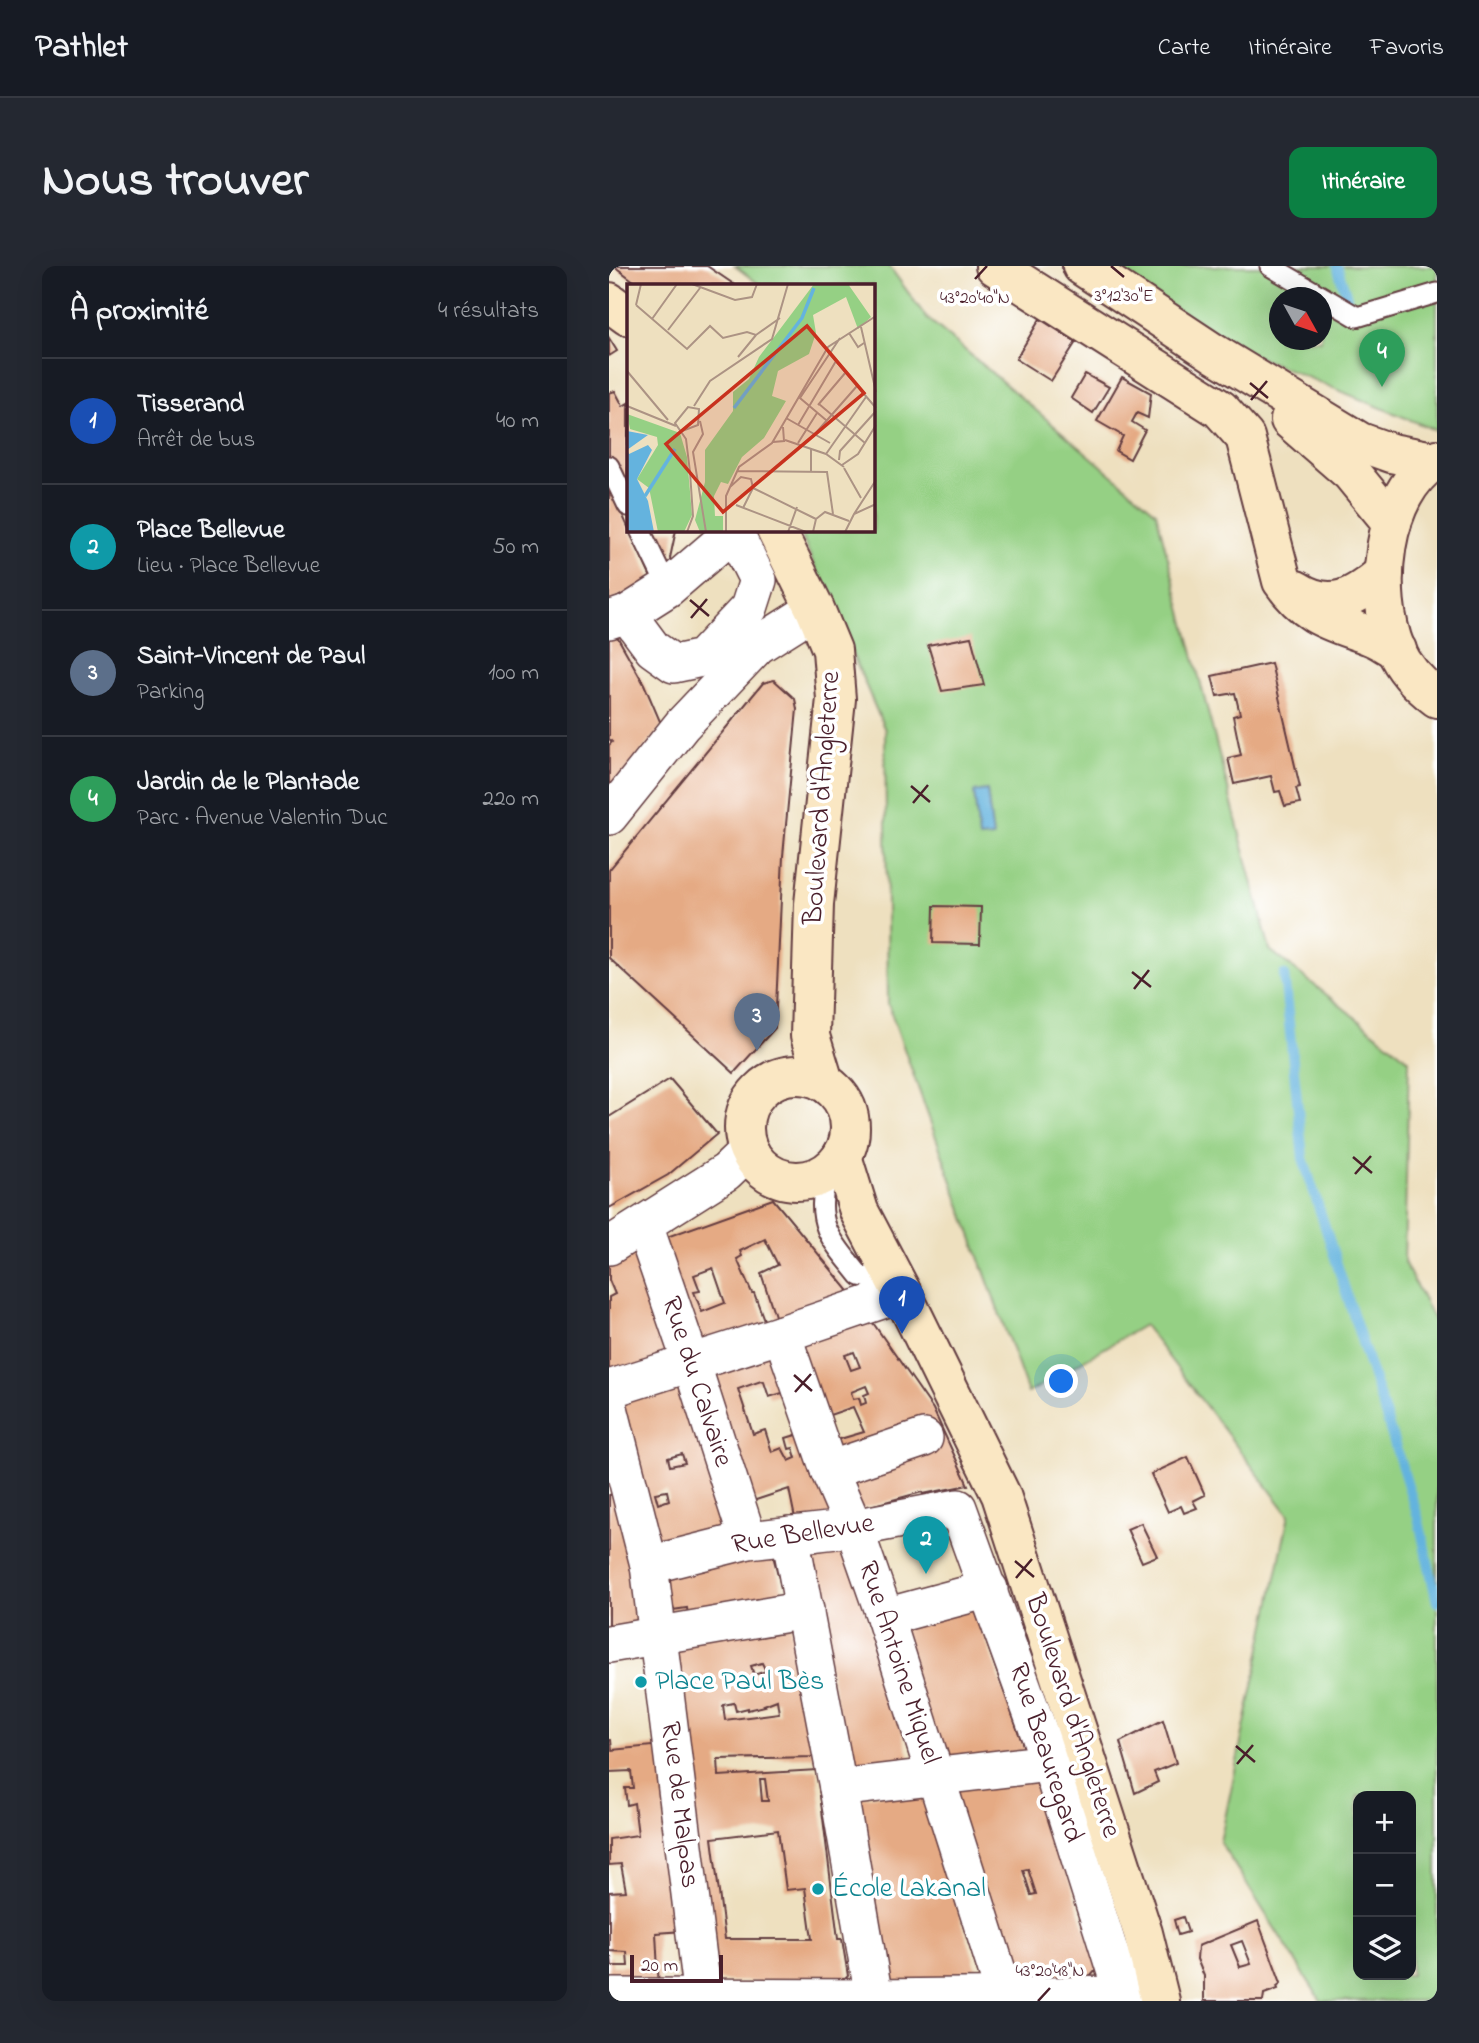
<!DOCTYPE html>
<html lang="fr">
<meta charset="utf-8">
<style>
body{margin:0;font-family:"Indie Flower",sans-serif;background:#242831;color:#f1f3f6}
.controls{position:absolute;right:21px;bottom:21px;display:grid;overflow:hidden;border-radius:14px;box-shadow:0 7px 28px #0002}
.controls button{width:63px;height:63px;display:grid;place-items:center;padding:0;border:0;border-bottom:2px solid #363941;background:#171b24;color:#f1f3f6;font:35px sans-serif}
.compass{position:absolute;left:660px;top:21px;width:63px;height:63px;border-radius:50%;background:#171b24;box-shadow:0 7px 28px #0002;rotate:130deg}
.scale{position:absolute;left:21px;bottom:18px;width:93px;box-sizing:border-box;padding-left:7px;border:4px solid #4a1f2b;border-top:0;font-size:19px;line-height:24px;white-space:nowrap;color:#4a1f2b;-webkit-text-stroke:5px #fff;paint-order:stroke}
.you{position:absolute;left:453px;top:1116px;width:24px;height:24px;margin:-18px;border:5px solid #fff;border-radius:50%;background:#1a73e8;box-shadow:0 0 0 10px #1a73e833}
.badge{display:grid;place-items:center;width:46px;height:46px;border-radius:50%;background:#0b8043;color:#fff;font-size:23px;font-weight:700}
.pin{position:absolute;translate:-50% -58px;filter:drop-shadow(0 2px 4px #0008)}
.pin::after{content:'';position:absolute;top:37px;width:24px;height:21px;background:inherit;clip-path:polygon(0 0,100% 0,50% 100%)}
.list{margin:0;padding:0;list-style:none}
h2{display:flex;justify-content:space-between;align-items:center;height:91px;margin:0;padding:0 28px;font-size:30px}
h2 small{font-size:23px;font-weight:400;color:#9ea1a6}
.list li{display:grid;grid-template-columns:46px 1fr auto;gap:21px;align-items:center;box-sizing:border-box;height:126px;padding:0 28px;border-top:2px solid #363941}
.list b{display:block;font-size:26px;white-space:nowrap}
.list p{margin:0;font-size:23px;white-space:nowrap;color:#9ea1a6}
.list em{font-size:23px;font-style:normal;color:#9ea1a6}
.icon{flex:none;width:38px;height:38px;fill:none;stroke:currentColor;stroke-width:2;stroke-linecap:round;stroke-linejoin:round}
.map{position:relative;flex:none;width:828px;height:1735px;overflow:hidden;border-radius:14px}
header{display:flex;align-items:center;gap:42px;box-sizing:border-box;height:98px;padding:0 35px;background:#171b24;border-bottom:2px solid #363941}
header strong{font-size:33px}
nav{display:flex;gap:38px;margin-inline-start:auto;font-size:24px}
.intro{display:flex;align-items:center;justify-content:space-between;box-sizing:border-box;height:168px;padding:0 42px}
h1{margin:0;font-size:49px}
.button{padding:18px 32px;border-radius:14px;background:#0b8043;color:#fff;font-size:24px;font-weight:700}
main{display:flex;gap:42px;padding:0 42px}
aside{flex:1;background:#171b24;border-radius:14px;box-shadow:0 7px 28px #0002}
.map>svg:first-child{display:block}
</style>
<header>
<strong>Pathlet</strong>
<nav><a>Carte</a><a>Itinéraire</a><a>Favoris</a></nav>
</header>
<div class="intro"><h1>Nous trouver</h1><a class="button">Itinéraire</a></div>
<main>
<aside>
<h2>À proximité<small>4 résultats</small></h2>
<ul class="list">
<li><span class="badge" style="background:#1a4fb4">1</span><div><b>Tisserand</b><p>Arrêt de bus</p></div><em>40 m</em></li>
<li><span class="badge" style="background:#0f9aa8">2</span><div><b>Place Bellevue</b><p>Lieu · Place Bellevue</p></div><em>50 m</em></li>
<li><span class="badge" style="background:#5c6f8a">3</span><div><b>Saint-Vincent de Paul</b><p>Parking</p></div><em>100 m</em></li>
<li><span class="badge" style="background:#2e9e5b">4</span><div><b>Jardin de le Plantade</b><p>Parc · Avenue Valentin Duc</p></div><em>220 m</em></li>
</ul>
</aside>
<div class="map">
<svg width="828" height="1735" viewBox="0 0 828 1735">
<rect width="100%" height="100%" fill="#fff"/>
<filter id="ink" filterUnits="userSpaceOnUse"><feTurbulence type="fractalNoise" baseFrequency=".0143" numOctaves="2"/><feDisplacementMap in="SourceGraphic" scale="14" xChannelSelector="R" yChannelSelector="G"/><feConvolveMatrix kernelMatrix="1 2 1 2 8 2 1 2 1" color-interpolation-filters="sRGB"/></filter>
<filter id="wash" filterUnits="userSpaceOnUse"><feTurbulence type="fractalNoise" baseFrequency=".00686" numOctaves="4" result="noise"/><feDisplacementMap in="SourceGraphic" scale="28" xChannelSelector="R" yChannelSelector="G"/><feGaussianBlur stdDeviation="1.57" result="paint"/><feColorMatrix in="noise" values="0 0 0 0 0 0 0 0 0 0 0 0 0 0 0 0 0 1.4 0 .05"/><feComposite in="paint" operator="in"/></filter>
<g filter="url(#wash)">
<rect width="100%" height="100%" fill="#eee0bf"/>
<g fill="#95d084" stroke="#707858" stroke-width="2" fill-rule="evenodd">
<path d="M126,0H280L317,51L547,246L661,684L800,794L795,996L828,1060V1735H712L611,1576L680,1249L535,1059L419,1127L279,738L276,464L190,264H264V19H151ZM749,1530H802V1709H749Z"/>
<path d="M506,0H828V165L613,76ZM670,32H712V74H670Z"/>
</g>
<path fill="#64b3de" stroke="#576984" stroke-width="2" d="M378,524L384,571L370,572L365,526Z"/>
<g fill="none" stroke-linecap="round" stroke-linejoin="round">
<g stroke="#64b3de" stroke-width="10">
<path d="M728,0L738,31"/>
<path d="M675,709L694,892L809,1251L828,1336"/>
</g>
</g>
<g id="blocks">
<g fill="#e5aa84" fill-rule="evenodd">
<path d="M5,0H98L126,19H30Z"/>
<path d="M431,53L467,76L442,115L407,93Z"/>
<path d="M0,72L8,85L0,90Z"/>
<path d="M476,108L500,121L484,147L462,132Z"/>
<path d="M513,111L542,127L539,152L528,147L523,156L536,164L521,193L507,185L514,170L488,155Z"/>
<path d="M6,125L14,140L19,137V236L0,196V127Z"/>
<path d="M0,219L43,314L0,336Z"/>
<path d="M33,264H67L61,292L63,306Z"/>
<path d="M0,356L35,418L53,460L0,525V479L3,476L0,473Z"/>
<path d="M362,371L375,419L333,425L319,379Z"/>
<path d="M662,397L691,521L687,522L691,537L676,540L671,525L666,526L662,510L625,518L619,492L632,489L624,450L631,448L626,427L608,430L603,410Z"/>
<path d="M165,414L186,433L188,443L174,590L166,762L125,807L0,692V604L154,417Z"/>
<path d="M325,640L372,641L371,678L324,677Z"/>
<path d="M61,813L108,868L59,909L0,942V851Z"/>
<path d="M164,933L239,1024L235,1038L169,1059L152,1007L169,999L156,973L131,985L133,990L128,993L143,1027H145L158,1062L91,1087L52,973ZM104,1002L116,1037L93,1046L85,1026L91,1025L85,1009Z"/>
<path d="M28,984L68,1082L0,1118V1031L6,1028L0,1014V999Z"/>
<path d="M262,1054L324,1143L359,1219L314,1228L313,1226L243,1245L221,1176L255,1166L244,1141L212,1152L185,1074ZM245,1086L251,1101L242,1104L236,1089ZM257,1120L260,1127L255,1129L257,1137L252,1139L250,1132L244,1133L242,1126Z"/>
<path d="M168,1079L183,1124L160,1131L155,1116L152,1115L129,1123L144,1168L156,1164L163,1186L173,1182L180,1195L187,1192L184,1182L180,1183L177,1172L197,1166L226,1248L187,1257L180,1223L135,1238L94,1102Z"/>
<path d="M78,1107L124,1258L49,1290L4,1129ZM73,1188L76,1197L61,1200L59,1192ZM58,1225L60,1234L49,1238L46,1227Z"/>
<path d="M579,1191L596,1229L584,1235L588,1242L575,1247L572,1240L559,1246L542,1208Z"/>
<path d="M15,1226L39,1365L0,1369V1229Z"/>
<path d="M532,1257L548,1290L533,1296L518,1263Z"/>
<path d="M160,1275L175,1331L79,1348L78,1342L57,1345L49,1306Z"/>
<path d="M232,1280L237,1283L302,1495L242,1505L197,1288Z"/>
<path d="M365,1341L416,1485L332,1495L288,1361Z"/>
<path d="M181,1358L205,1491L109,1493L110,1510L208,1504L229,1673H233L239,1710L232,1717L112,1715L103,1709L59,1376ZM153,1397L157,1405L145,1409L142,1400ZM168,1434L170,1447L116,1454L114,1439L125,1437L127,1445L139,1442V1444L156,1440L155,1439ZM151,1513H156L159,1535H153ZM169,1564L177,1624L196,1622L203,1673H116L103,1572Z"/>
<path d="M554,1454L567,1497L545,1506L549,1516L526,1527L511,1476Z"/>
<path d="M0,1474H2L3,1484L53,1479L74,1665L47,1667L50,1724L0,1722V1691H2L3,1700H19L18,1686L0,1685V1626L17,1625L12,1598L0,1599V1573L29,1569L25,1537L18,1539L16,1522H24L22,1505L0,1506Z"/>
<path d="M427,1513L489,1702L479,1713L405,1715L339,1524ZM419,1603L427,1628L422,1629L414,1604Z"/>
<path d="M312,1525L370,1710L369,1714L280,1716L243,1532Z"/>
<path d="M574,1651L579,1666L569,1669L565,1654Z"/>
<path d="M649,1655L672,1717L668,1720L669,1723L655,1728L654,1735H595V1710L588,1693L589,1680ZM633,1675L642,1698L631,1701L622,1679Z"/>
</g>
</g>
</g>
<g filter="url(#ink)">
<use href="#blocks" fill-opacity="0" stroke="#633c41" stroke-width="2"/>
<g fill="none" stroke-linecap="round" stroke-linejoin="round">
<g stroke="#633c41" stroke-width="23">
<g id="lane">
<path d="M661,0L748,51L828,27"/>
<path d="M0,200L19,240"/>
<path d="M31,264L59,322"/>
<path d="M216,918C206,961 226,978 251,1010L288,1016"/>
</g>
</g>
<g stroke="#633c41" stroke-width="40">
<g id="street">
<path d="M18,348L59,322L109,279"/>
<path d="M0,354L18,348L44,383L65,398L93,392L140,342L149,314L124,264"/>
<path d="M0,550L73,459L149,379L206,343"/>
<path d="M35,959L82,1096L139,1274"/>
<path d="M0,980L117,906L140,884"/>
<path d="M173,1068L220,1204L245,1262L276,1351L396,1730"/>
<path d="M0,1123L173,1068L293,1027"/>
<path d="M0,1142L40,1299L94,1732"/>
<path d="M220,1204L315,1172"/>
<path d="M181,1269L229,1522L265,1732"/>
<path d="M40,1299L139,1274L245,1262L349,1242L441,1497L514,1729V1735"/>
<path d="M276,1351L380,1323"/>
<path d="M0,1378L196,1344"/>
<path d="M229,1522L441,1497"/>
<path d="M0,1731L265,1732L514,1729"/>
</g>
</g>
<g stroke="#633c41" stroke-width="42">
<g id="secondary">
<path d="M386,0L611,143L636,171L673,315C698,351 721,355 759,369C769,372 778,379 788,384"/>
<path d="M473,0L606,88L751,176L782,187L824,195"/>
<path d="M0,36L19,50"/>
<path d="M681,154L742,207L783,257"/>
<path d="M828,193C771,227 764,328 787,384C795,403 812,420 828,432"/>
<path d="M167,264L206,343L223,384L227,433L205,638L201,770L215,816"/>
<path d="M687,324C723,347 747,331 775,307"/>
<circle cx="188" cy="862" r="53"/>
<path d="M233,890L250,945L293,1027L392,1229L534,1667L551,1735"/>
</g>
</g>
<use href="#lane" stroke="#fff" stroke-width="19"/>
<use href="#street" stroke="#fff" stroke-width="37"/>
<use href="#secondary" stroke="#fae7c3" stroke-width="38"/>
</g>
</g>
<path fill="none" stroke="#4a1f2b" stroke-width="2.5" d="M502,0L515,11M366,13L378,0M641,117L659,132M642,134L658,115M81,334L100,350M82,352L98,333M302,520L321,536M304,537L319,519M523,706L542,721M525,723L540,704M744,891L763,907M746,908L762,890M185,1109L203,1125M186,1126L202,1108M406,1295L425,1311M407,1312L423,1293M627,1480L646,1496M628,1498L644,1479M429,1735L441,1722"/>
<g fill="#0f9aa8" stroke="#fff" stroke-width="2.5">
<circle cx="32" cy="1416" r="7"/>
<circle cx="209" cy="1623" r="7"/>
</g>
<g text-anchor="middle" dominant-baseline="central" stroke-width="7" stroke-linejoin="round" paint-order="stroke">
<g font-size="28" fill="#4a1f2b" stroke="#fff">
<text transform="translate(214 532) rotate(-86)">Boulevard d'Angleterre</text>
<text transform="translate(87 1116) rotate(72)">Rue du Calvaire</text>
<text transform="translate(194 1269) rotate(-9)">Rue Bellevue</text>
<text transform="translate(289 1397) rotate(72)">Rue Antoine Miquel</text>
<text transform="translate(463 1450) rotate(72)">Boulevard d'Angleterre</text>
<text transform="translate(436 1487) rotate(72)">Rue Beauregard</text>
<text transform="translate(70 1539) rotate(83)">Rue de Malpas</text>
</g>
<g font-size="28" fill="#0d838f" stroke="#fff" text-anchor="start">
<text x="46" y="1416">Place Paul Bès</text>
<text x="223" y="1623">École Lakanal</text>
</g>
</g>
<g transform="translate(18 18)">
<rect width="248" height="248" fill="#eee0bf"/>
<path d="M187,0H221L244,33L231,45L219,13L186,31L189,49L182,70L151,87L145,112L159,117L137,154L115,173L101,200L94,198L87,212L88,232H96V248H73L68,236L78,198V166L106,127V108L122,95L132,73ZM0,130L53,149L60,173L65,231L57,248H31L22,204L10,195L31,161L30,153L3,145Z" fill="#95d084"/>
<path d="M0,147L21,151L0,166L2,170L21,161L25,166L10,195L21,217L27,248H0Z" fill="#64b3de"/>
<path fill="none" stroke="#64b3de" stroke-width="3.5" d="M107,124L175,34L187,4M18,212L48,165"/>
<path fill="none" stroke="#ac9384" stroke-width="2" d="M65,0L108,16L125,13L130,0M9,21L60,65L83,42L96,54L120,48L129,51L153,34M9,21L14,0M25,35L50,0M234,43L249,108M41,46L73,4M222,49L231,63L237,59M201,68L249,124M111,73L129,51M0,87L41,136M192,120L238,159M191,121L219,88M0,122L49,142M67,122L83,97L145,55L161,0M159,134L203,159M199,136L173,114L213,54M73,137L76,150L66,168L79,248M171,141L209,77M55,147L71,141L72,125L61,123L48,139L59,155L63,188L66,232L60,248M187,151L230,102M158,156L199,170L217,183M146,158L157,157L156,143M171,159L190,129M199,170L239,113M212,176L213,167L249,127M215,181L231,170L249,141M217,184L234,214M110,187L200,188L206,230M184,189V164M103,203L114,193L124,195L126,204M126,204L189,235M109,221L179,248M116,224L126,204M227,230L249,196M99,248V212L112,183L145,159L201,63L249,32M161,248L170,223M186,248L189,235L198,228L222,237M218,248L227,230L249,220"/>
<path fill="#c8321e" fill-opacity="0.15" stroke="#c8321e" stroke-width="3.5" d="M180,42L237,109L96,228L39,160Z"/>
<rect width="248" height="248" fill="none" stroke="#4a1f2b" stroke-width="3.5"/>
</g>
<g font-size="18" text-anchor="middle" fill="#4a1f2b" stroke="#fff" stroke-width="7" stroke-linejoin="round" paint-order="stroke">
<text x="515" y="35">3°12'30"E</text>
<text x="366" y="37">43°20'40"N</text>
<text x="441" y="1710">43°20'48"N</text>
</g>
</svg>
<div class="controls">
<button>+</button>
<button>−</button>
<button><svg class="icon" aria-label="layers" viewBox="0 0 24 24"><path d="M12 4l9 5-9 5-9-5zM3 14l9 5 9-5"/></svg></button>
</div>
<svg class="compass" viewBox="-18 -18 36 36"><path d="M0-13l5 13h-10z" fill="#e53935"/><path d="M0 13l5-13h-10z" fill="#9ea1a6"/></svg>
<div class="scale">20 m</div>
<div class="you"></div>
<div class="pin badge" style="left:293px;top:1068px;background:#1a4fb4">1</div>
<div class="pin badge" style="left:317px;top:1308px;background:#0f9aa8">2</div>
<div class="pin badge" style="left:148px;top:785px;background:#5c6f8a">3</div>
<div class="pin badge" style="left:773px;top:121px;background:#2e9e5b">4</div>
</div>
</main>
